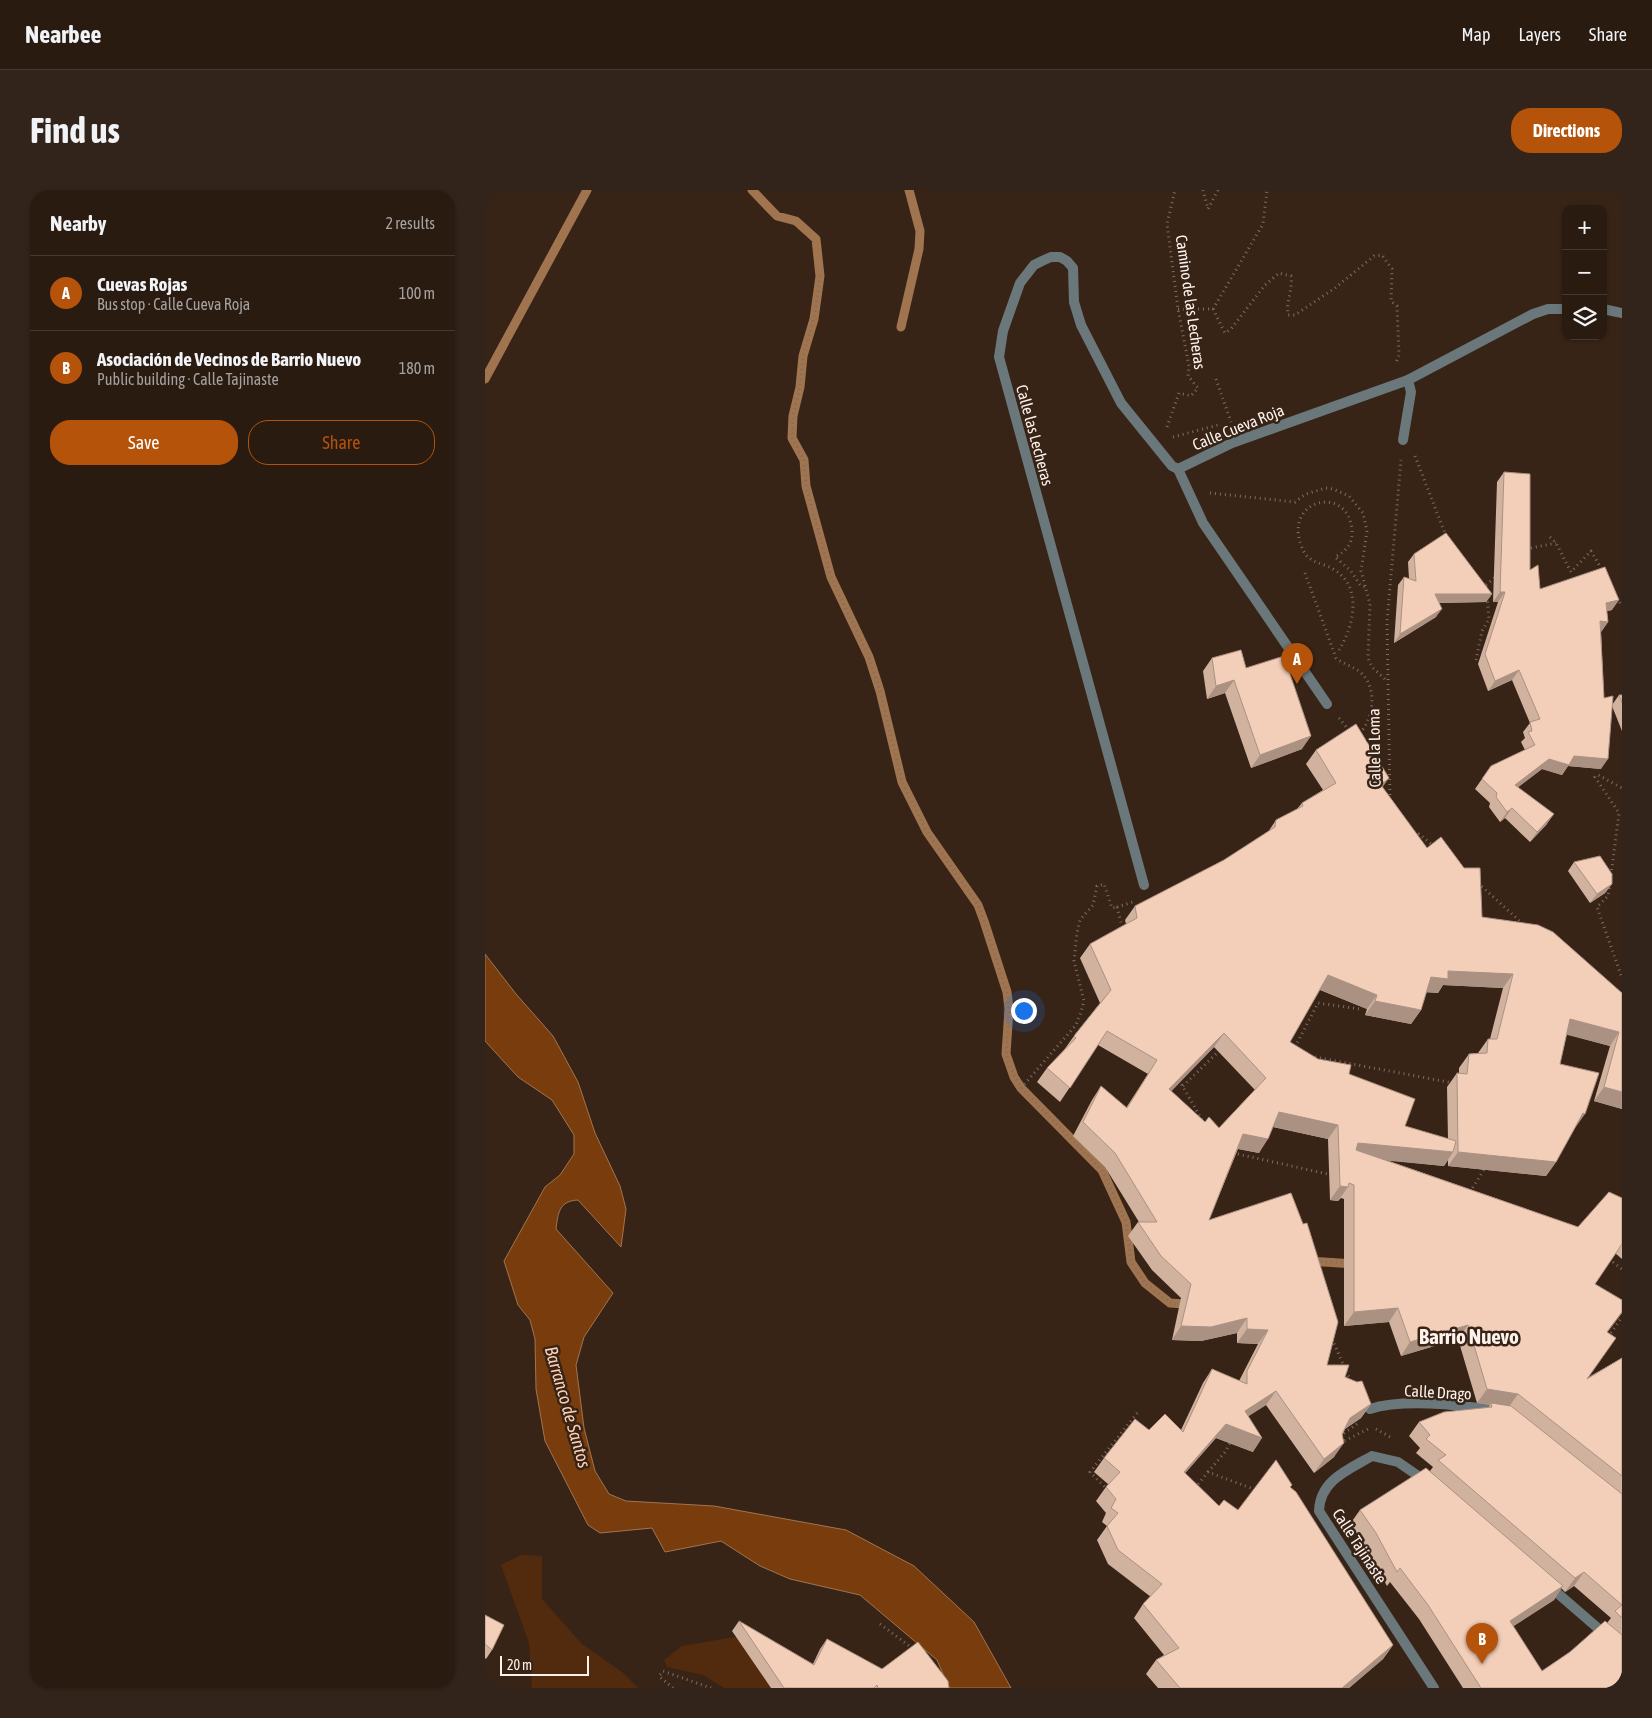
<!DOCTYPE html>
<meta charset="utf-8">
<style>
body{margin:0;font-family:"Asap Condensed",sans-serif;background:#32241a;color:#f1f3f6}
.controls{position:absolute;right:15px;top:15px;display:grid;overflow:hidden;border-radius:10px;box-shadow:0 1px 4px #0004}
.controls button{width:45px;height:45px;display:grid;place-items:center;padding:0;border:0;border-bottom:1px solid #463931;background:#2a1b11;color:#f1f3f6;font:25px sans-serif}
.scale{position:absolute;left:15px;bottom:12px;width:89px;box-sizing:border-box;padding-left:5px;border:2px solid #fef3ec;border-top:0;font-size:14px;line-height:18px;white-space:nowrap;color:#fef3ec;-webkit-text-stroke:4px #382417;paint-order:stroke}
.you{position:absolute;left:538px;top:820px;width:18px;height:18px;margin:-12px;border:4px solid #fff;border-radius:50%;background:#1a73e8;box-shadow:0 0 0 8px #1a73e833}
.badge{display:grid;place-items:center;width:32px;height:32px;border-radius:50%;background:#b45309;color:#fff;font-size:16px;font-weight:700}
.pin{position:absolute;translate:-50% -41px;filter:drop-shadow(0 1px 2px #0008)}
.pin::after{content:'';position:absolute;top:26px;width:18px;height:15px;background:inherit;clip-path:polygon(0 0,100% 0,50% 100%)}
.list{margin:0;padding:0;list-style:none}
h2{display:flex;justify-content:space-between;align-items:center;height:65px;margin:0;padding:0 20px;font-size:21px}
h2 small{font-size:16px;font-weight:400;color:#a5a19f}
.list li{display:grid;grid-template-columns:32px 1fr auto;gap:15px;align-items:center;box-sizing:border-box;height:75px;padding:0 20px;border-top:1px solid #463931}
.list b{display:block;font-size:19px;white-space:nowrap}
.list p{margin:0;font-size:16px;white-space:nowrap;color:#a5a19f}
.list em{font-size:16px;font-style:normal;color:#a5a19f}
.actions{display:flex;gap:10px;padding:15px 20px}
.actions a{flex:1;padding:11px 0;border:1px solid #b45309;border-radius:20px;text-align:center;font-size:18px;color:#b45309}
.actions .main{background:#b45309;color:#fff}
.icon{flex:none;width:28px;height:28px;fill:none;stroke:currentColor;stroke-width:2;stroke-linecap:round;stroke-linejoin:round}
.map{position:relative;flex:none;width:1137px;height:1498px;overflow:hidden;border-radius:20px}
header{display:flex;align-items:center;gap:30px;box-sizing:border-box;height:70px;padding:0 25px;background:#2a1b11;border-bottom:1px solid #463931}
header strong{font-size:24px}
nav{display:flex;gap:28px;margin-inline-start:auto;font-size:18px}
.intro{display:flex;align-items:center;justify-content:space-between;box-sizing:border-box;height:120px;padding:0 30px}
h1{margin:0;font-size:35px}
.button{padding:12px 22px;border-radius:20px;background:#b45309;color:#fff;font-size:18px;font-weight:700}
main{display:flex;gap:30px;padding:0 30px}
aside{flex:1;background:#2a1b11;border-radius:20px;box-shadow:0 1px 4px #0004}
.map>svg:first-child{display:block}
</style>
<header>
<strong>Nearbee</strong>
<nav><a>Map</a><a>Layers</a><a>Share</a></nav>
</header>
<div class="intro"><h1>Find us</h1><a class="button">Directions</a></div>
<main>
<aside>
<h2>Nearby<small>2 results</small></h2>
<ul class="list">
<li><span class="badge">A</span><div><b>Cuevas Rojas</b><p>Bus stop · Calle Cueva Roja</p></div><em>100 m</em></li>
<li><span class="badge">B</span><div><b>Asociación de Vecinos de Barrio Nuevo</b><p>Public building · Calle Tajinaste</p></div><em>180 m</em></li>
</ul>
<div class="actions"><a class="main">Save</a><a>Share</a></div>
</aside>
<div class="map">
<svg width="1137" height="1498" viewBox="0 0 1137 1498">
<rect width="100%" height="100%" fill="#382417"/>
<g fill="#522a0d">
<path d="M36,1365L57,1366V1409L97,1454L137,1482L153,1498H47L44,1453L16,1375Z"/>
<path d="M249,1447L268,1448L286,1498H239L218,1485L182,1477L179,1470L197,1456Z"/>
</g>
<path fill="#793d0d" stroke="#a17450" d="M0,764L31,804L68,846L93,892L110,943L135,996L141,1019L136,1057L93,1010C74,1011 73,1023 71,1039L128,1103L99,1147L91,1175L99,1238L110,1281L124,1304L141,1311L229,1316L361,1340L429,1376L489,1432L526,1498H464L452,1470L375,1405L305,1389L275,1376L236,1351L180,1362L167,1338L115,1343L103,1335L60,1251L51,1199L50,1149L45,1130L33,1115L19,1071L60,997L75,985L89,964V945L67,910L33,887L0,851Z"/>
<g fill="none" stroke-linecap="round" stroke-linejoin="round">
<g stroke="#a17450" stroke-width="9">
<path d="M267,0L292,26L311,31L331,49L335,86L329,129L318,166L315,197L308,226L307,248L319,270L321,296L346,387L384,467L395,501L417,592L442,642L493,715L499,731L522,802L524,819L521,864L529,887L536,898L617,980L641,1032L646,1072L660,1093L685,1113L699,1114L705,1112"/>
<path d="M416,137L434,59L435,41L424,0"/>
<path d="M0,189L102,0"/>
<path d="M823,1071L870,1074"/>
</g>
<g stroke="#7d6d62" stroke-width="3" stroke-dasharray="1 4" stroke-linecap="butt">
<path d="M718,0L723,19L733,0"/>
<path d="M335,86L329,129L318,166L315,197L308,226L307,248L319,270L321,296L346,387L384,467L395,501L417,592L442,642L493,715L499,731L522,802L524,819L521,864L524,875L536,898L617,980L641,1032L646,1072L660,1093L685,1113L698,1114"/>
<path d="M693,119H728L778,34L782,0"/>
<path d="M728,119L740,143L746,139L780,95L794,83L806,86C808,99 801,111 803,125H810L850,98L889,66L897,65L907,79L906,111L912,116L914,165L911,173"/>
<path d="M731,189L746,232"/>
<path d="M682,237L694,203L706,206L713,198L703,186L704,176L693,119L682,34L690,0"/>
<path d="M688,247L733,235"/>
<path d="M930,266L961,346"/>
<path d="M725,303L810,312L821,304L841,298L848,299L864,306L878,323L882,341L876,381L885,414L883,468L887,477L902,491"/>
<path d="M1065,347L1071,353L1086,382L1106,361L1117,380"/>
<path d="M1041,359L1071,353"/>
<path d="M820,383L851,468C858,474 868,476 875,482C893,497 889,529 874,544"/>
<path d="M1001,400V395L1012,386"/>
<path d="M1132,408L1137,416"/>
<path d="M854,460C868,438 878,399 851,381C836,370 823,376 816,355C799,309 863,294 867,340C868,354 861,361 850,367L866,381L875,395L881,397"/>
<path d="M991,470L997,441L1004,429L1002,406"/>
<path d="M854,528L866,543"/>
<path d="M905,610L902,431L916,270"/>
<path d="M929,647L934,644L950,657"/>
<path d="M1126,685L1134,623L1110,587L1113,585L1137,598"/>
<path d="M993,693L1038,734"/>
<path d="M1125,693L1123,706L1112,717L1137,788"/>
<path d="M632,717L638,740"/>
<path d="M632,717L648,712"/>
<path d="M810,857L833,813L875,819L876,813"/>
<path d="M830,867L968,893"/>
<path d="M694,890L717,930"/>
<path d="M698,896L735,860"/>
<path d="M536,898L591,835L596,822L599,811L589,771L592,743L595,730L608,715L612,696L619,694L627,718L632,717"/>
<path d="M748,963L847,985"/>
<path d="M985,1002L1000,978"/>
<path d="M1124,1069L1137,1079"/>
<path d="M831,1071L862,1073"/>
<path d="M1123,1147L1137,1127"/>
<path d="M847,1149L866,1192"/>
<path d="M872,1234L855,1246L857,1252L883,1239"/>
<path d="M891,1239L907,1248"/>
<path d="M723,1282L741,1261L746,1251"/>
<path d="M710,1298L723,1282L771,1300"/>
<path d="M623,1300L605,1282L653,1222"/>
<path d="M395,1434L427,1458"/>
<path d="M188,1498L174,1486L178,1481L226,1498"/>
</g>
<path stroke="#6a787b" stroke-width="10" d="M918,250L926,202L923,190"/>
<g stroke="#6a787b" stroke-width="10">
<path d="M1118,119L1137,123"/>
<path d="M693,279L747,253L923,190L1048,124L1063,119H1081"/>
<path d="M693,279L718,333L842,514"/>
<path d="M659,695L514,167L518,141L535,93L549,75L557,71L566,67H575L582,71L588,78L589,112L596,135L636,213L687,276L693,279"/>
<path d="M885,1219C916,1209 972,1214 1004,1220"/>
<path d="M942,1292L913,1272L887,1266C863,1280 835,1290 834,1321L949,1498"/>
<path d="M1063,1395L1137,1459"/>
</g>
</g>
<g fill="#d1b29f" fill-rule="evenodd">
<path d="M1019,282L1045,380L1055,399L1127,420L1121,421L1123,432L1116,442L1119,508L1127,515L1134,505H1137V541L1127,516L1116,579L1083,576L1077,585L1057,579L1033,597L1062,634L1045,652L1020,628L1015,632L1004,617L1005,613L990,599L1006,576L1040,560L1036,552L1040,548L1038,542L1045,533L1027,490L1003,501L993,474L1013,412H1008L1012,292Z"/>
<path d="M929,364L1007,404L1001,412L954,413L951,427L909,453L913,395L919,387L924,389L923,372Z"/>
<path d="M727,468L761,478L817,559L766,578L740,503L722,509L718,481Z"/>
<path d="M831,560L898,598L942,658L997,727L1137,803V919L1109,911L1125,856L1081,844L1075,874L1090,938L1071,972L1061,986L963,976V970L959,976L901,970L1093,1037L1137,1008V1069L1130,1063L1110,1094L1122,1142L1102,1188L1137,1168V1498H978L934,1429L905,1392L902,1396L881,1357L865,1334L875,1320L945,1281L948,1277L931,1263L935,1258L924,1246L934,1232L1003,1218L1005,1215L992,1213L973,1149L916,1166L904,1132L859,1136V1009L856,1008L853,1011L845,1010L843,949L788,937L774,963L753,959L724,1030L842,1175L860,1187L886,1214L876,1228L860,1239L849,1267L829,1283L781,1215L763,1226L768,1262L731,1248L700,1283L734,1316L753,1320L805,1298L908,1455L898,1469L864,1498H673L661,1484L671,1470L679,1465L649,1428L658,1414L666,1407L623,1374L612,1350L622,1336L617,1332L621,1323L611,1311L623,1294L609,1282L619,1268L664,1240H696L718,1193L727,1179L754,1191L773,1154L752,1153V1143L716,1151L687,1150L696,1108L667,1080L643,1046L653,1032H654L620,977L588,946L607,910L616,896L641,918L663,884L613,855L575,912L552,892L562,878L579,860L589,846L615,813L595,768L605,754L641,734L640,730L650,716L739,670L783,642L791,630L812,619L817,613L838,600L821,574ZM958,795L1018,798L1005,849H1003L993,863L984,864L974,878V884L972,883L962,897L963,949L920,936L864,884L833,869L805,852L835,800L882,819L880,825L926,834L936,820L941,802L953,803ZM729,857L770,900L734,938L720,932L686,901ZM1089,1396L1126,1428L1122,1433L1085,1462L1057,1481L1028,1436L1069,1410L1076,1398L1080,1402Z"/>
<path d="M1089,672L1127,694L1120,703L1105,713L1083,681Z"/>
<path d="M0,1425L7,1460L1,1469L0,1468Z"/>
<path d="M254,1431L328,1474L335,1459L342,1449L397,1479L464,1498H286L247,1441Z"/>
</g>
<g fill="#aa9182">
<path d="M1015,402H1020L1013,412H1008Z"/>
<path d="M950,404H1007L1001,412L944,413Z"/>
<path d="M1134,410L1127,420L1114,423L1121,413Z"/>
<path d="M957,419L951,427L909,453L915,444Z"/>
<path d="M1115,431L1123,432L1116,442Z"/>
<path d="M1034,480L1027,490L1003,501L1010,491Z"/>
<path d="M749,490L740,503L722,509L731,496Z"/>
<path d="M826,546L817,559L766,578L775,565Z"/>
<path d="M1089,566L1123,569L1116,579L1083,576L1077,585L1057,579L1023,605L1030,595L1064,569Z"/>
<path d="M904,588L894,602L896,595Z"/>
<path d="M1027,618L1020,628L1015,632L1022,622Z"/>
<path d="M1069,624L1062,634L1045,652L1052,642Z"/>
<path d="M1127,694L1120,703L1105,713L1112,704Z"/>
<path d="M963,781L1028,784L1018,798L958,795L953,803L936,802L946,787Z"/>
<path d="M843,785L892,805L882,819L833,799Z"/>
<path d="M890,811L936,820L926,834L880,825Z"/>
<path d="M1085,829L1134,842L1125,856L1075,843Z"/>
<path d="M739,843L729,857L675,913L684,899Z"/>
<path d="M1119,897L1137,902V919L1109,911Z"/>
<path d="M794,922L853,935L843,949L784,936Z"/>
<path d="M1098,923L1100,924L1090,938L1088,937Z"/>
<path d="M758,944L783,949L774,963L749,958Z"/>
<path d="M873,953L968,962L959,976L863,967Z"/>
<path d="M973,962L1071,972L1061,986L963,976Z"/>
<path d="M855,996L863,997L853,1011L845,1010Z"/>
<path d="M913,1118L904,1132L859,1136L869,1122Z"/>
<path d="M1137,1122V1123L1112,1156L1122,1142Z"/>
<path d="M762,1128L752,1143L716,1151L687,1150L696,1136Z"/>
<path d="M983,1135L973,1149L916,1166L925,1152Z"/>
<path d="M762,1139L783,1140L773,1154L752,1153Z"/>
<path d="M1002,1199L1033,1204L1023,1218L1006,1213L1005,1215L992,1213Z"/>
<path d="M791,1201L781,1215L750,1235L760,1221Z"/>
<path d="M886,1214L876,1228L855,1242L865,1228Z"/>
<path d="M741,1234L777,1248L768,1262L731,1248L689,1296L699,1282Z"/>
<path d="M859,1253L849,1267L829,1283L839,1269Z"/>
<path d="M1099,1382L1089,1396L1080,1402L1090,1388Z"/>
<path d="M1078,1396L1069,1410L1015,1445L1025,1431Z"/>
<path d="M908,1455L898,1469L864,1498H857Z"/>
</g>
<g fill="#f3cfb9" stroke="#aa9182" fill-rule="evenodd">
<path d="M1019,282L1045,284V380L1053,375L1055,399L1120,377L1134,410L1121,413L1123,432L1115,431L1119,508L1128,506L1123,569L1089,566L1084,575L1064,569L1030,595L1069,624L1052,642L1027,618L1022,622L1011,607L1012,603L997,589L1006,576L1050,555L1043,542L1047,541L1045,532L1055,529L1034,480L1010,491L1000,464L1020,402H1015Z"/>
<path d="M961,343L1007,404H950L957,419L915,444L919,387L931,391L929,364Z"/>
<path d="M756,460L761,478L799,466L826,546L775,565L749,490L731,496L727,468Z"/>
<path d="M1134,505H1137V513Z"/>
<path d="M871,534L904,588L896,595L942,658L956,647L979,678H995L997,727L1053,735L1068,742L1137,803V902L1119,897L1134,842L1085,829L1075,874L1114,883L1100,924L1098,923L1071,972L973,962L972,883L982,884L984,864L1002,863L1003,849H1012L1028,784L963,781V789L946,787L936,820L890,811L892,805L843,785L805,852L833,869L866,875L864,884L930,909L920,936L971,951L968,962L873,953L871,960L1093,1037L1124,1002L1137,1008V1054L1110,1094L1137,1110V1122L1122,1142L1131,1148L1102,1189L1137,1168V1286L1033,1204L1002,1199L983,1135L925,1152L913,1118L869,1122V995L864,993L863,997L855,996L853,935L794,922L783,949L758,944L724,1030L806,1003L818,1034L822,1033L853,1132L842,1175H864L860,1187L872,1192L877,1191L886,1214L865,1228L857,1244L859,1253L839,1269L791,1201L760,1221L777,1248L741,1234L699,1282L734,1316L739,1310L753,1320L791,1270L807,1295L805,1297L811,1302L908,1455L857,1498H695L671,1470L694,1458L658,1414L677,1394L633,1360L622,1336L633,1323L626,1318L631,1309L621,1297L635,1282L619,1268L650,1229L664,1240L680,1224L698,1242L727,1179L762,1194V1181L783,1140L762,1139V1128L726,1137L696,1136L706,1094L676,1066L653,1032H672L630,963L598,932L616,896L642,918L672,870L622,841L585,898L562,878L591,848L589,846L626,800L605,754L652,728L650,716L739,670L790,637L791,630L818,616L817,613L851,593L831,560ZM739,843L781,888L734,938L724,927L720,932L684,899Z"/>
<path d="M1115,666L1127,684V694L1112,704L1089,672Z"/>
<path d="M1006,1213L1026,1216L1137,1304V1415L1099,1382L1090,1388L953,1270L961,1265L941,1249L945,1245L934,1232L959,1222L1007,1217Z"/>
<path d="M941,1278L1078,1396L1025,1431L1057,1481L1085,1462L1120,1431L1137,1445V1498H996L943,1415L915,1378L912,1382L891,1343L875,1320Z"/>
<path d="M1137,1415V1428L1130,1421Z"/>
<path d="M0,1425L19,1435L7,1460L0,1454Z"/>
<path d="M254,1431L329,1475L342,1449L397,1479L433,1452L463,1491L464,1498H393L392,1495L389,1498H299Z"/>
</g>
<g text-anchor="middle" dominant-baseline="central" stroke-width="5" stroke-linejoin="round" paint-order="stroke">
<g font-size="16" fill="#fef3ec" stroke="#382417">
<text transform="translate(706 112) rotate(82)">Camino de las Lecheras</text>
<text transform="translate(753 237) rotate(-22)">Calle Cueva Roja</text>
<text transform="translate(550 245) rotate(75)">Calle las Lecheras</text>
<text transform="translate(889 558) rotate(-91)">Calle la Loma</text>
<text transform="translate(953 1202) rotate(3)">Calle Drago</text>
<text transform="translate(875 1356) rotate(57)">Calle Tajinaste</text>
</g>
<g font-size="18" font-style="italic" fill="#fcd0b4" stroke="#382417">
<text transform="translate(83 1217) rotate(74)">Barranco de Santos</text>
</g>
<g font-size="21" font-weight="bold" fill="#fef3ec" stroke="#382417">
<text x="984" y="1146">Barrio Nuevo</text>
</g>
</g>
</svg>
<div class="controls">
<button>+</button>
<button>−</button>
<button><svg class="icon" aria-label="layers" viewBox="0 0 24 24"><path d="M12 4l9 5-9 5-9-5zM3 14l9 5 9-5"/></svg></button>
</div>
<div class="scale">20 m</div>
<div class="you"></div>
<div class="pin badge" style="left:812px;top:494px">A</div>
<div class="pin badge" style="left:997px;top:1474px">B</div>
</div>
</main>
